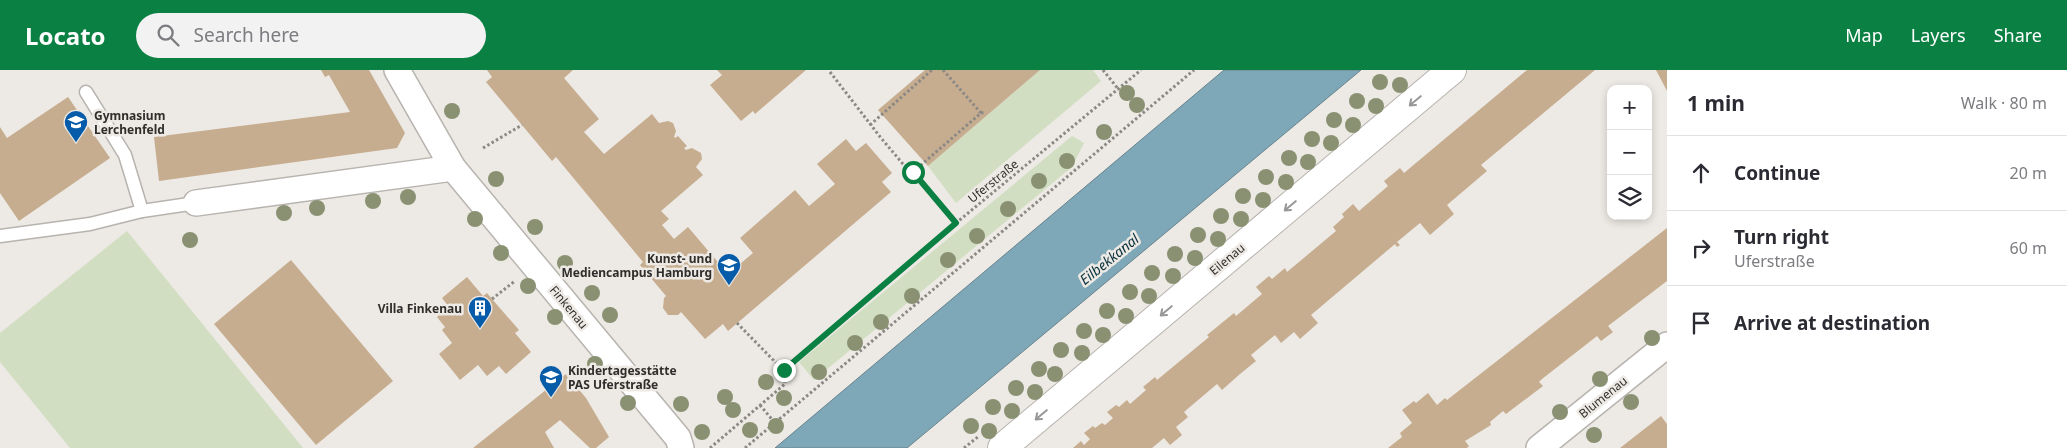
<!DOCTYPE html>
<meta charset="utf-8">
<style>
body{margin:0;font-family:"Noto Sans",sans-serif;background:#f2f2f3;color:#2b2b33}
.controls{position:absolute;right:15px;top:15px;display:grid;overflow:hidden;border-radius:10px;box-shadow:0 2px 8px #0003}
.controls button{width:45px;height:45px;display:grid;place-items:center;padding:0;border:0;border-bottom:1px solid #e1e1e2;background:#fff;color:#2b2b33;font:25px sans-serif}
.stop{position:absolute;width:15px;height:15px;margin:-11px;border:4px solid #0b8043;border-radius:50%;background:#fff}
.stop.end{background:#0b8043;border-color:#fff;box-shadow:0 1px 5px #0008}
.list{margin:0;padding:0;list-style:none}
h2{display:flex;justify-content:space-between;align-items:center;height:65px;margin:0;padding:0 20px;font-size:21px}
h2 small{font-size:16px;font-weight:400;color:#7c7c81}
.list li{display:grid;grid-template-columns:32px 1fr auto;gap:15px;align-items:center;box-sizing:border-box;height:75px;padding:0 20px;border-top:1px solid #e1e1e2}
.list b{display:block;font-size:19px;white-space:nowrap}
.list p{margin:0;font-size:16px;white-space:nowrap;color:#7c7c81}
.list em{font-size:16px;font-style:normal;color:#7c7c81}
.icon{flex:none;width:28px;height:28px;fill:none;stroke:currentColor;stroke-width:2;stroke-linecap:round;stroke-linejoin:round}
.map{position:relative;flex:none;width:1667px;height:378px;overflow:hidden}
header{display:flex;align-items:center;gap:30px;box-sizing:border-box;height:70px;padding:0 25px;background:#0b8043;color:#fff}
header strong{font-size:24px}
nav{display:flex;gap:28px;margin-inline-start:auto;font-size:18px}
.search{width:350px;height:45px;background:#f2f2f3;display:flex;align-items:center;gap:12px;box-sizing:border-box;padding:0 18px;border-radius:28px;color:#7c7c81;font-size:19px}
main{display:flex}
aside{flex:1;background:#fff}
.map>svg:first-child{display:block}
</style>
<header>
<strong>Locato</strong>
<div class="search"><svg class="icon" aria-label="search" viewBox="0 0 24 24"><circle cx="10" cy="10" r="6"/><path d="M15 15l6 6"/></svg>Search here</div>
<nav><a>Map</a><a>Layers</a><a>Share</a></nav>
</header>
<main>
<div class="map">
<svg width="1667" height="378" viewBox="0 0 1667 378">
<rect width="100%" height="100%" fill="#ede9e4"/>
<g fill="#d2dec2">
<path d="M1040,0H1093L1101,11L956,133L928,96Z"/>
<path d="M1072,66L1084,73L1072,97L814,310L799,292Z"/>
<path d="M127,161L303,378H70L0,292V263Z"/>
</g>
<path fill="#7ea8b7" stroke="#67838d" d="M1224,0H1361L907,378H775Z"/>
<g fill="#c6ad8f">
<path d="M321,0H369L405,63L397,78L159,111L154,67L350,42L329,5L325,7Z"/>
<path d="M487,0H573L564,8L599,49L584,62L604,84L652,44L659,53L668,51L673,53L676,61L674,67L675,68L678,66L687,76L684,78L686,80L692,78L701,83L702,89L696,97L703,105L661,141L669,149L662,155L674,169L688,157L728,204L753,183L740,168L795,120L809,136L835,114L817,94L846,69L856,81L866,73L892,103L882,112L891,122L728,261L723,254L705,269L681,242L678,245H668L663,238L664,228L666,226L640,195L643,192L556,87L552,91L486,12L492,7Z"/>
<path d="M717,0H806L755,44L753,41L741,51L710,15L722,5Z"/>
<path d="M925,0H1040L928,96L878,40Z"/>
<path d="M1527,0H1595L1481,95L1487,101L1447,135L1454,144L1430,165L1420,153L1397,172L1400,175L1397,177L1395,174L1311,245L1318,253L1300,269L1294,262L1281,273L1275,265L1251,285L1256,291L1240,304L1222,320L1217,314L1184,342L1188,347L1176,357L1182,365L1170,375L1164,368L1152,378H1073L1081,371L1084,375L1090,369L1084,363L1093,356L1095,358L1102,353L1105,355L1113,348L1107,342L1116,335L1119,337L1127,330L1130,334L1146,320L1143,317L1155,307L1157,310L1209,267L1207,265L1234,243L1236,246L1262,224L1256,217L1269,206L1272,209L1285,198L1287,202L1336,161L1333,157L1344,147L1342,144L1353,134L1359,141L1388,116L1384,111L1400,98L1404,103Z"/>
<path d="M1656,0H1667V21Z"/>
<path d="M68,27L110,88L19,151L0,123V57L7,68Z"/>
<path d="M1667,158V211L1608,256L1613,262L1601,271L1597,266L1542,309L1539,312L1543,316L1506,344L1503,341L1490,352L1491,355L1465,371L1469,376L1467,378H1388L1402,367L1400,363L1412,353L1402,340L1414,331L1416,333L1428,323L1437,335L1445,328L1447,330Z"/>
<path d="M291,190L393,311L316,375L214,254Z"/>
<path d="M467,207L483,226L487,223L492,229L519,260L515,263L531,282L506,304L499,296L487,306L478,295L460,310L439,284L452,273L442,260L445,257L437,247L449,237L442,228Z"/>
<path d="M566,304L586,328L609,367L596,378H590L560,350L545,362L554,378H473Z"/>
<path d="M1661,346L1667,354V378H1620Z"/>
</g>
<g fill="none" stroke-linecap="round" stroke-linejoin="round">
<g stroke="#b7b3ae" stroke-width="15">
<g id="service">
<path d="M86,22L125,85L142,141L196,133"/>
<path d="M0,166L90,154L142,141"/>
</g>
</g>
<g stroke="#b7b3ae" stroke-width="28">
<g id="minor">
<path d="M397,0L453,98L678,368L681,378"/>
<path d="M196,133L453,98"/>
<path d="M1539,378L1667,275"/>
</g>
</g>
<g stroke="#b7b3ae" stroke-width="30">
<path id="tertiary" d="M1002,378L1452,0"/>
</g>
<g stroke="#8b8885" stroke-width="3" stroke-dasharray="2.5 2.5" stroke-linecap="butt">
<path d="M943,0L981,43"/>
<path d="M1103,0L1119,20"/>
<path d="M830,2L881,68L903,94L913,102L956,153"/>
<path d="M870,55L932,0"/>
<path d="M483,78L522,55"/>
<path d="M913,102L981,43L986,42"/>
<path d="M492,229L515,211"/>
<path d="M737,253L783,300"/>
<path d="M760,335L775,353"/>
<path d="M710,378L785,314V302L783,300L956,153L1141,0"/>
<path d="M745,378L1194,0"/>
<path d="M964,378L979,366"/>
</g>
<use href="#service" stroke="#fff" stroke-width="12"/>
<use href="#minor" stroke="#fff" stroke-width="25"/>
<use href="#tertiary" stroke="#fff" stroke-width="28"/>
</g>
<g fill="#899172">
<circle cx="1380" cy="12" r="8"/>
<circle cx="1400" cy="15" r="8"/>
<circle cx="1127" cy="23" r="8"/>
<circle cx="1357" cy="31" r="8"/>
<circle cx="1137" cy="35" r="8"/>
<circle cx="1376" cy="36" r="8"/>
<circle cx="452" cy="41" r="8"/>
<circle cx="1334" cy="50" r="8"/>
<circle cx="1353" cy="55" r="8"/>
<circle cx="1104" cy="62" r="8"/>
<circle cx="1312" cy="69" r="8"/>
<circle cx="1331" cy="73" r="8"/>
<circle cx="1289" cy="88" r="8"/>
<circle cx="1067" cy="91" r="8"/>
<circle cx="1308" cy="92" r="8"/>
<circle cx="1266" cy="107" r="8"/>
<circle cx="496" cy="109" r="8"/>
<circle cx="1039" cy="111" r="8"/>
<circle cx="1286" cy="112" r="8"/>
<circle cx="1243" cy="126" r="8"/>
<circle cx="408" cy="127" r="8"/>
<circle cx="1263" cy="130" r="8"/>
<circle cx="373" cy="131" r="8"/>
<circle cx="317" cy="138" r="8"/>
<circle cx="1008" cy="139" r="8"/>
<circle cx="284" cy="143" r="8"/>
<circle cx="1221" cy="146" r="8"/>
<circle cx="475" cy="149" r="8"/>
<circle cx="1241" cy="149" r="8"/>
<circle cx="535" cy="157" r="8"/>
<circle cx="1198" cy="165" r="8"/>
<circle cx="977" cy="166" r="8"/>
<circle cx="1218" cy="169" r="8"/>
<circle cx="190" cy="170" r="8"/>
<circle cx="501" cy="183" r="8"/>
<circle cx="1175" cy="184" r="8"/>
<circle cx="1195" cy="188" r="8"/>
<circle cx="948" cy="190" r="8"/>
<circle cx="565" cy="193" r="8"/>
<circle cx="1152" cy="203" r="8"/>
<circle cx="1173" cy="206" r="8"/>
<circle cx="528" cy="216" r="8"/>
<circle cx="1130" cy="222" r="8"/>
<circle cx="592" cy="223" r="8"/>
<circle cx="912" cy="226" r="8"/>
<circle cx="1149" cy="226" r="8"/>
<circle cx="1107" cy="241" r="8"/>
<circle cx="610" cy="245" r="8"/>
<circle cx="1126" cy="246" r="8"/>
<circle cx="555" cy="247" r="8"/>
<circle cx="881" cy="252" r="8"/>
<circle cx="1084" cy="261" r="8"/>
<circle cx="1103" cy="265" r="8"/>
<circle cx="1652" cy="268" r="8"/>
<circle cx="855" cy="273" r="8"/>
<circle cx="1061" cy="280" r="8"/>
<circle cx="1082" cy="283" r="8"/>
<circle cx="595" cy="294" r="8"/>
<circle cx="1039" cy="299" r="8"/>
<circle cx="819" cy="302" r="8"/>
<circle cx="1055" cy="304" r="8"/>
<circle cx="1600" cy="309" r="8"/>
<circle cx="766" cy="312" r="8"/>
<circle cx="1016" cy="318" r="8"/>
<circle cx="1035" cy="322" r="8"/>
<circle cx="725" cy="327" r="8"/>
<circle cx="784" cy="328" r="8"/>
<circle cx="1631" cy="332" r="8"/>
<circle cx="628" cy="333" r="8"/>
<circle cx="681" cy="334" r="8"/>
<circle cx="993" cy="337" r="8"/>
<circle cx="733" cy="340" r="8"/>
<circle cx="1012" cy="341" r="8"/>
<circle cx="1560" cy="342" r="8"/>
<circle cx="776" cy="356" r="8"/>
<circle cx="971" cy="356" r="8"/>
<circle cx="750" cy="360" r="8"/>
<circle cx="989" cy="361" r="8"/>
<circle cx="702" cy="362" r="8"/>
<circle cx="1594" cy="365" r="8"/>
</g>
<defs><path id="oneway-shaft" d="M-6 0H5M1.5-3L5.5 0L1.5 3" fill="none" stroke-width="1.6" stroke-linecap="round" stroke-linejoin="round" transform="scale(1.25)"/></defs>
<g stroke="#989696">
<use href="#oneway-shaft" transform="translate(1415 31) rotate(140)"/>
<use href="#oneway-shaft" transform="translate(1290 136) rotate(140)"/>
<use href="#oneway-shaft" transform="translate(1166 241) rotate(140)"/>
<use href="#oneway-shaft" transform="translate(1041 345) rotate(140)"/>
</g>
<g fill="none" stroke-linecap="round" stroke-linejoin="round">
<path stroke="#0b8043" stroke-width="6" d="M784,300L956,153L913,102"/>
</g>
<defs>
<g id="school-pin" transform="scale(1.25)"><path d="M0 17L-7.5 6A9.5 9.5 0 1 1 7.5 6Z" fill="#065ca9" stroke="#ede9e4"/><path d="M0-5L7-2L0 1L-7-2ZM-4 1L0 2.5L4 1V4Q0 6-4 4Z" fill="#fff"/></g>
<g id="university-pin" transform="scale(1.25)"><path d="M0 17L-7.5 6A9.5 9.5 0 1 1 7.5 6Z" fill="#065ca9" stroke="#ede9e4"/><path d="M0-5L7-2L0 1L-7-2ZM-4 1L0 2.5L4 1V4Q0 6-4 4Z" fill="#fff"/></g>
<g id="building-pin" transform="scale(1.25)"><path d="M0 17L-7.5 6A9.5 9.5 0 1 1 7.5 6Z" fill="#065ca9" stroke="#ede9e4"/><path d="M-4-6H4V6H1V3H-1V6H-4ZM-2.5-4.3h1.7v1.8h-1.7ZM.8-4.3h1.7v1.8H.8ZM-2.5-1h1.7V.8h-1.7ZM.8-1h1.7V.8H.8Z" fill="#fff"/></g>
</defs>
<g fill-rule="evenodd">
<use href="#school-pin" x="76" y="52"/>
<use href="#university-pin" x="729" y="195"/>
<use href="#building-pin" x="480" y="238"/>
<use href="#school-pin" x="551" y="307"/>
</g>
<g text-anchor="middle" dominant-baseline="central" stroke-width="5" stroke-linejoin="round" paint-order="stroke">
<g font-size="12" font-weight="bold" fill="#302e2c" stroke="#ede9e4" text-anchor="start">
<text x="94" y="45">Gymnasium<tspan x="94" dy="14">Lerchenfeld</tspan></text>
<text x="712" y="188" text-anchor="end">Kunst- und<tspan x="712" dy="14">Mediencampus Hamburg</tspan></text>
<text x="462" y="238" text-anchor="end">Villa Finkenau</text>
<text x="568" y="300">Kindertagesstätte<tspan x="568" dy="14">PAS Uferstraße</tspan></text>
</g>
<g font-size="12" fill="#302e2c" stroke="#ede9e4">
<text transform="translate(993 111) rotate(-39)">Uferstraße</text>
<text transform="translate(1227 189) rotate(-40)">Eilenau</text>
<text transform="translate(569 237) rotate(50)">Finkenau</text>
<text transform="translate(1603 327) rotate(-39)">Blumenau</text>
</g>
<g font-size="14" font-style="italic" fill="#09323e" stroke="#ede9e4">
<text transform="translate(1109 189) rotate(-39)">Eilbekkanal</text>
</g>
</g>
</svg>
<div class="controls">
<button>+</button>
<button>−</button>
<button><svg class="icon" aria-label="layers" viewBox="0 0 24 24"><path d="M12 4l9 5-9 5-9-5zM3 14l9 5 9-5"/></svg></button>
</div>
<div class="stop" style="left:913px;top:102px"></div>
<div class="stop end" style="left:784px;top:300px"></div>
</div>
<aside>
<h2>1 min<small>Walk · 80 m</small></h2>
<ul class="list">
<li><svg class="icon" aria-label="ahead" viewBox="0 0 24 24"><path d="M12 20V5M6 11l6-6 6 6"/></svg><div><b>Continue</b></div><em>20 m</em></li>
<li><svg class="icon" aria-label="right" viewBox="0 0 24 24"><path d="M7 20v-9h11M14 6l5 5-5 5"/></svg><div><b>Turn right</b><p>Uferstraße</p></div><em>60 m</em></li>
<li><svg class="icon" aria-label="arrive" viewBox="0 0 24 24"><path d="M6 21V4h12l-3 4 3 4H6"/></svg><div><b>Arrive at destination</b></div></li>
</ul>
</aside>
</main>
